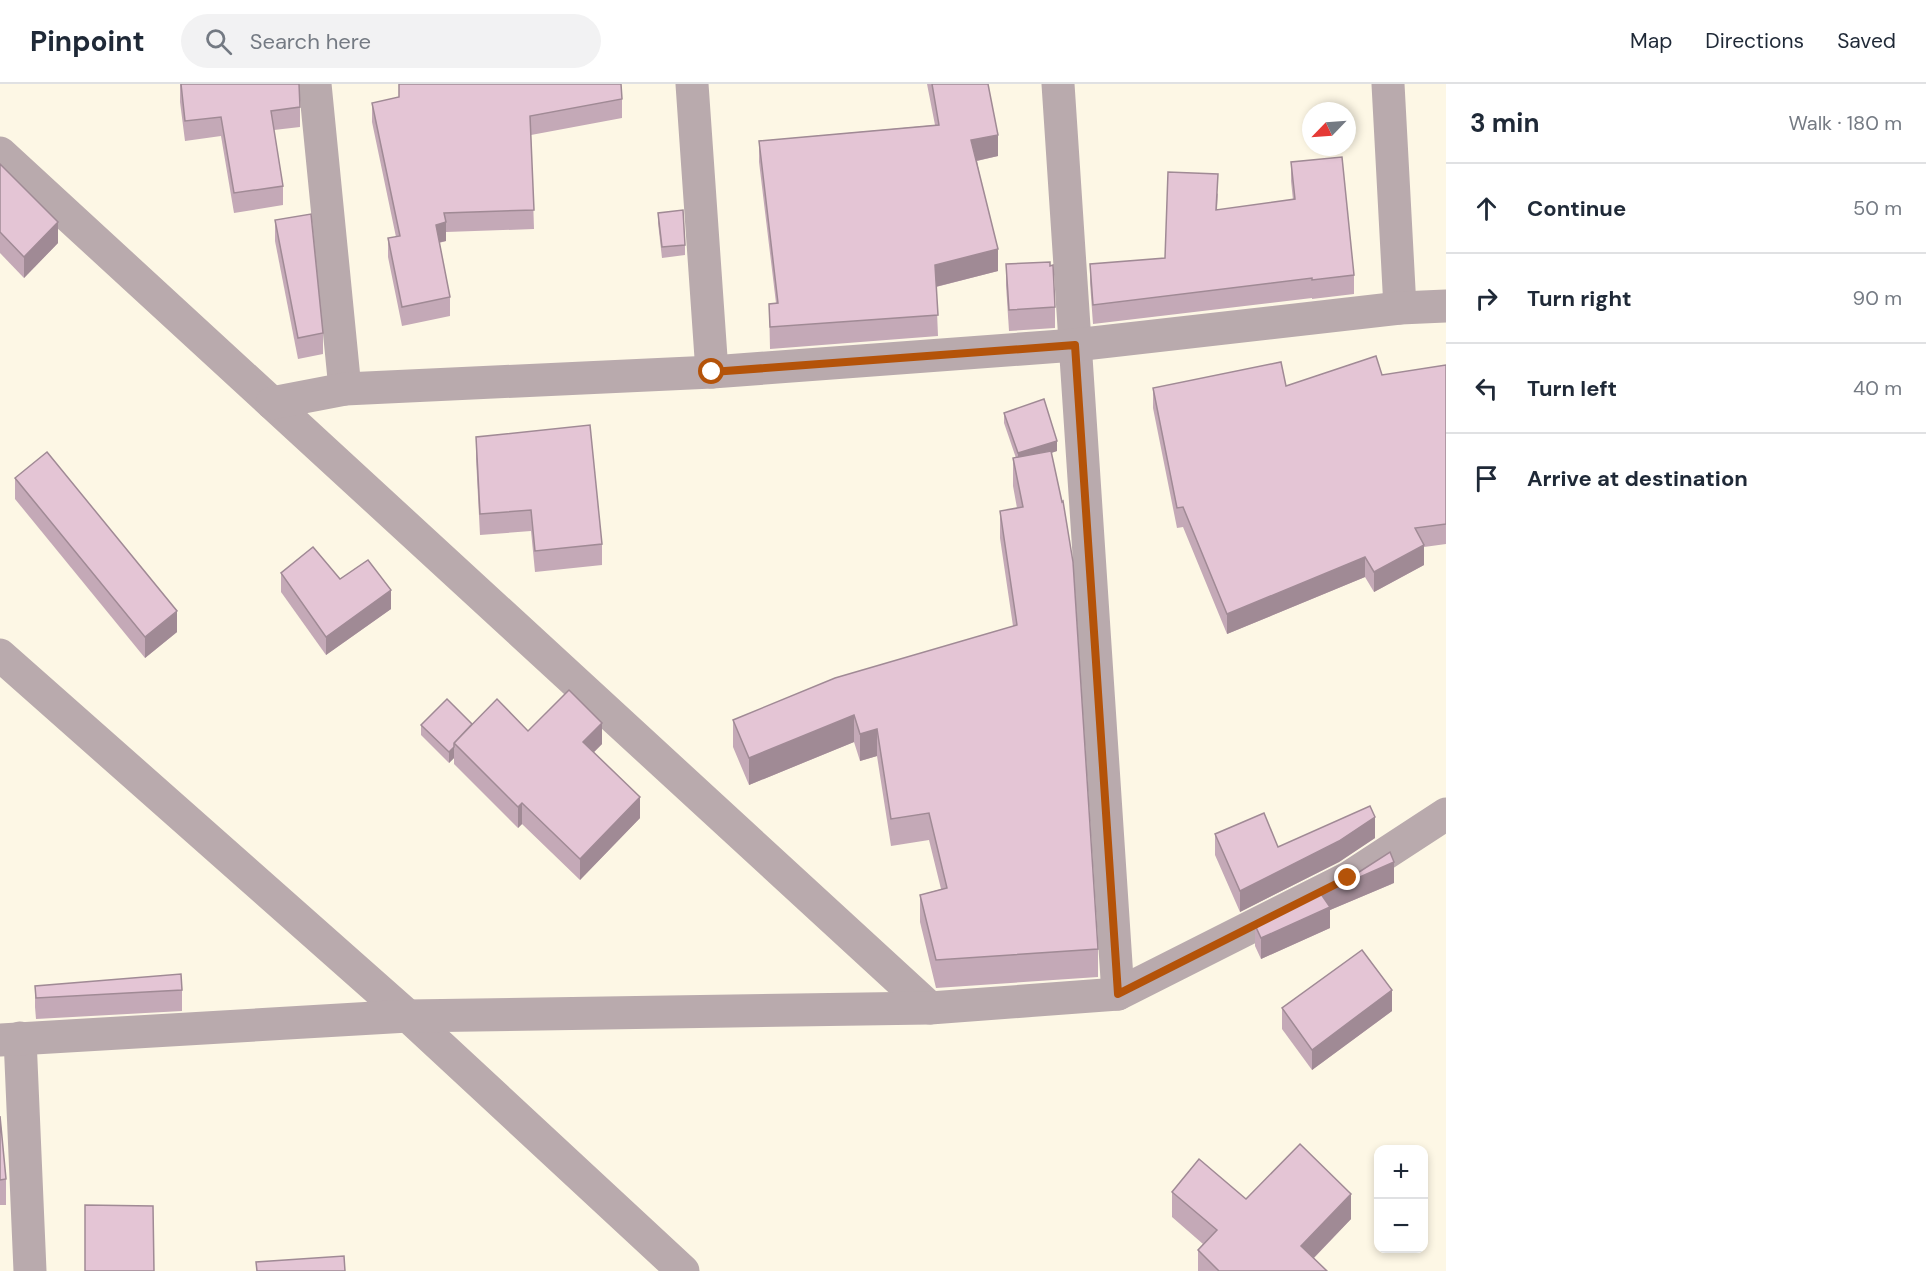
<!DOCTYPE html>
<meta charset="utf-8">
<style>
body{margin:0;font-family:"DM Sans",sans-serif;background:#f2f2f3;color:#1f2937}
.controls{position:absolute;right:18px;bottom:18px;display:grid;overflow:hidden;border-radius:12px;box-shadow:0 3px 9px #0003}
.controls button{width:54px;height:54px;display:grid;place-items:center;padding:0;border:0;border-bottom:2px solid #e0e1e3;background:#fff;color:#1f2937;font:30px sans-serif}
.compass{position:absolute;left:1302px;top:18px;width:54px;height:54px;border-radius:50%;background:#fff;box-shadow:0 3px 9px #0003;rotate:245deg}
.stop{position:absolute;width:18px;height:18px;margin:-14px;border:4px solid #b45309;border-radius:50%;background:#fff}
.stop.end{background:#b45309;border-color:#fff;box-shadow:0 2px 6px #0008}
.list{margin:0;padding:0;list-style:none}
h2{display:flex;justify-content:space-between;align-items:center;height:78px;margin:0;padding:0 24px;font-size:26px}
h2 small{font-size:20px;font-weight:400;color:#747a83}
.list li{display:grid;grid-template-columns:39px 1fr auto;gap:18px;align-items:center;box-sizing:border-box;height:90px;padding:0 24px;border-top:2px solid #e0e1e3}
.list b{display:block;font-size:22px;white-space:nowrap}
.list em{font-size:20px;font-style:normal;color:#747a83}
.icon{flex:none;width:33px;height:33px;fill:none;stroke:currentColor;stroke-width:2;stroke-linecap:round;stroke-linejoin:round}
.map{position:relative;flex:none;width:1446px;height:1187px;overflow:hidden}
header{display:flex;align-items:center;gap:36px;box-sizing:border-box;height:84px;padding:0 30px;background:#fff;border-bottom:2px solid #e0e1e3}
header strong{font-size:28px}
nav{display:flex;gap:33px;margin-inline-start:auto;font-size:21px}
.search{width:420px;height:54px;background:#f2f2f3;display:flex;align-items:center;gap:15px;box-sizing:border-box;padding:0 21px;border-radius:33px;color:#747a83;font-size:22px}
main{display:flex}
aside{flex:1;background:#fff}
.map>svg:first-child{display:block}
</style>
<header>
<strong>Pinpoint</strong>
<div class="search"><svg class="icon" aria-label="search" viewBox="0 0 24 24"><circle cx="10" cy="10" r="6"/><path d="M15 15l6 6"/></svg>Search here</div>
<nav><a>Map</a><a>Directions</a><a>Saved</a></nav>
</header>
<main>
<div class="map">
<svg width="1446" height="1187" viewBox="0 0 1446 1187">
<rect width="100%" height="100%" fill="#fdf7e5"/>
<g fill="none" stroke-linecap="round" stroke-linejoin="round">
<g stroke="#b9aaad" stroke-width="33">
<path d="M315,0L345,305"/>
<path d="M692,0L712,288"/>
<path d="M1058,0L1118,910"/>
<path d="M1388,0L1400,224"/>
<path d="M0,69L930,924"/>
<path d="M272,319L345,305L712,288L1075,261L1400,224L1446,222"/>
<path d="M0,571L408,932L683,1187"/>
<path d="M20,954L30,1187"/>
<path d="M0,956L408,932L930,924L1118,910L1348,794L1446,730"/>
</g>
</g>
<g fill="#c4a9b7">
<path d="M180,0L300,23V43L274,46L283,102V121L234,129L221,52L185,57L180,18Z"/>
<path d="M927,0H988L998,72L977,77L998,187L936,203L938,252L770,265L769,220L776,219L759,78V57L935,41Z"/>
<path d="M399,13L622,15V34L531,51L534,145L446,148V157L439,159L450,213V232L402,242L388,173V154L396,153L372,38V19Z"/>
<path d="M1291,78L1354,191V210L1312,215V214L1093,240L1090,199V180L1165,174L1218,109L1217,126L1293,116L1291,97Z"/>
<path d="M0,80L58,159L24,194L0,169Z"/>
<path d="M658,129L685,161V171L662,174L658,139Z"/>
<path d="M275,136L323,249V270L298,275L275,157Z"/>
<path d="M1006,180L1050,182L1055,223V244L1009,247L1006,201Z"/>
<path d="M1446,281V460L1424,463V481L1374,508L1365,493L1227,550L1183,443L1177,444L1153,324V304L1286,302L1382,291Z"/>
<path d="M1004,329L1057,367L1051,369L1062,418L1098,865V893L936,904L920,838V811L941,805L929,756L891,762L877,672L860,677L854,658L749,701L733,663V636L1013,542L1000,454V427L1017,424L1013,402V374H1016L1004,339Z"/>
<path d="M476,353L602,460V481L535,488L531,447L480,451L476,374Z"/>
<path d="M15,394L177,548L145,574L15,415Z"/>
<path d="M281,489L340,495L391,525L326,571L281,508Z"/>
<path d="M472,640L528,647L602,660L593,669L640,734L580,796L522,740L518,744L454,680V674L449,679L421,651V641Z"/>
<path d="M1215,750L1278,763L1375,754L1339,778L1240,828L1215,771Z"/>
<path d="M1394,799L1330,826V844L1261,875L1255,862V841Z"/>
<path d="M35,902L182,906V927L36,935L35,923Z"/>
<path d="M1282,924L1392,927L1312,986L1282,945Z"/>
<path d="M0,1032L6,1095V1121H0Z"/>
<path d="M1172,1108L1246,1115L1351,1135L1314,1174L1327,1187H1198V1166L1203,1160L1172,1133Z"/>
</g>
<g fill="#a08a95">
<path d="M998,51V72L971,78V56Z"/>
<path d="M58,138V159L24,194V173Z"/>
<path d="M446,138V157L436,159V141Z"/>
<path d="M998,165V187L935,203V181Z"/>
<path d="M1057,357V367L1018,380V369Z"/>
<path d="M1424,461V481L1374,508V488Z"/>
<path d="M1365,473V493L1227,550V530Z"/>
<path d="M391,506V525L326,571V553Z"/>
<path d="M177,527V548L145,574V553Z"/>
<path d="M854,631V658L749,701V674Z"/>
<path d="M602,639V660L583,679V658Z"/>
<path d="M877,645V672L860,677V650Z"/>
<path d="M454,663V674L449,679V668Z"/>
<path d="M640,713V734L580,796V775Z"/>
<path d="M522,719V740L518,744V723Z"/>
<path d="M1375,733V754L1339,778L1240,828V807Z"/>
<path d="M1394,778V799L1330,826V844L1261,875V854L1321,810Z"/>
<path d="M1392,906V927L1312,986V966Z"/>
<path d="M1351,1110V1135L1301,1187V1162Z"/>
</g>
<g fill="#e4c5d5" stroke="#a08a95" stroke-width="1.5">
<path d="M181,0H299L300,23L271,27L283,102L234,109L221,33L185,37Z"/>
<path d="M399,0H621L622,15L530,32L534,126L444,129L446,138L436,141L450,213L402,223L388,154L400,152L372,19L399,13Z"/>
<path d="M932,0H988L998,51L971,56L998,165L935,181L938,231L770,243L769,220L778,219L759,57L939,41Z"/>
<path d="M1342,73L1354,191L1312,196V194L1093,221L1090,180L1165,174L1168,88L1218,90L1216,126L1295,115L1291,78Z"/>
<path d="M0,80L58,138L24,173L0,148Z"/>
<path d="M683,126L685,161L662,163L658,129Z"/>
<path d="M311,130L323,249L298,254L275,136Z"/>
<path d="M1050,178V182L1053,181L1055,223L1009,226L1006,180Z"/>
<path d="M1376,272L1382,291L1446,281V440L1415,444L1424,461L1374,488L1365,473L1227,530L1183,423L1177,424L1153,304L1281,278L1286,302Z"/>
<path d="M1044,315L1057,357L1018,369L1004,329Z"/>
<path d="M590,341L602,460L535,467L531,426L480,430L476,353Z"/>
<path d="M1051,367L1062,418L1063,417L1073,478L1098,865L936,876L920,811L947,804L929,729L891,735L877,645L860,650L854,631L749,674L733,636L835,594L1017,541L1000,427L1023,423L1013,374Z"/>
<path d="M47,368L177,527L145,553L15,394Z"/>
<path d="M313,463L340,495L368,476L391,506L326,553L281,489Z"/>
<path d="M569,606L602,639L583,658L640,713L580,775L522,719L518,723L454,659L497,615L528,647Z"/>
<path d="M447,615L472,640L454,659V663L449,668L421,641Z"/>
<path d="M1370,722L1375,733L1339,757L1240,807L1215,750L1264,729L1278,763Z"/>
<path d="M1390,768L1394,778L1321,810L1330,823L1261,854L1255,841L1356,790Z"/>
<path d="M1362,866L1392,906L1312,966L1282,924Z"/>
<path d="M181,890L182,906L36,914L35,902Z"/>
<path d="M0,1032L6,1095L0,1096Z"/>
<path d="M1300,1060L1351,1110L1301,1162L1327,1187H1219L1198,1166L1217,1146L1172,1108L1199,1075L1246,1115Z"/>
<path d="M85,1121L153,1122L154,1187H85Z"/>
<path d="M344,1172L345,1187H257L256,1178Z"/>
</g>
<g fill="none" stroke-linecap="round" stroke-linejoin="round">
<path stroke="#b45309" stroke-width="8" d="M712,288L1075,261L1118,910L1348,794"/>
</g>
</svg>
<div class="controls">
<button>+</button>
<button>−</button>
</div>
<svg class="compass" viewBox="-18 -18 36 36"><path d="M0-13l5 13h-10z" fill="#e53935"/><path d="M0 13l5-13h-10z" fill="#747a83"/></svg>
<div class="stop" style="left:712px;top:288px"></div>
<div class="stop end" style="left:1348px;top:794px"></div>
</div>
<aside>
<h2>3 min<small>Walk · 180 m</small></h2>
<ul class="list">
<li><svg class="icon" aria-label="ahead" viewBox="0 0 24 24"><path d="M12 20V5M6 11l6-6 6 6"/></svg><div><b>Continue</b></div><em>50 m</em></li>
<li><svg class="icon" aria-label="right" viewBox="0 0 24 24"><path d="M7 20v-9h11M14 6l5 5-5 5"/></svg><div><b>Turn right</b></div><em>90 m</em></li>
<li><svg class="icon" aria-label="left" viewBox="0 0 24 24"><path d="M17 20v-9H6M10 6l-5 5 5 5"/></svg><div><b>Turn left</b></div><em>40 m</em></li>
<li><svg class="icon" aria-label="arrive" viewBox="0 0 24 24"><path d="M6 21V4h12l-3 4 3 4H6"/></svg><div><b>Arrive at destination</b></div></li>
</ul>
</aside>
</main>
